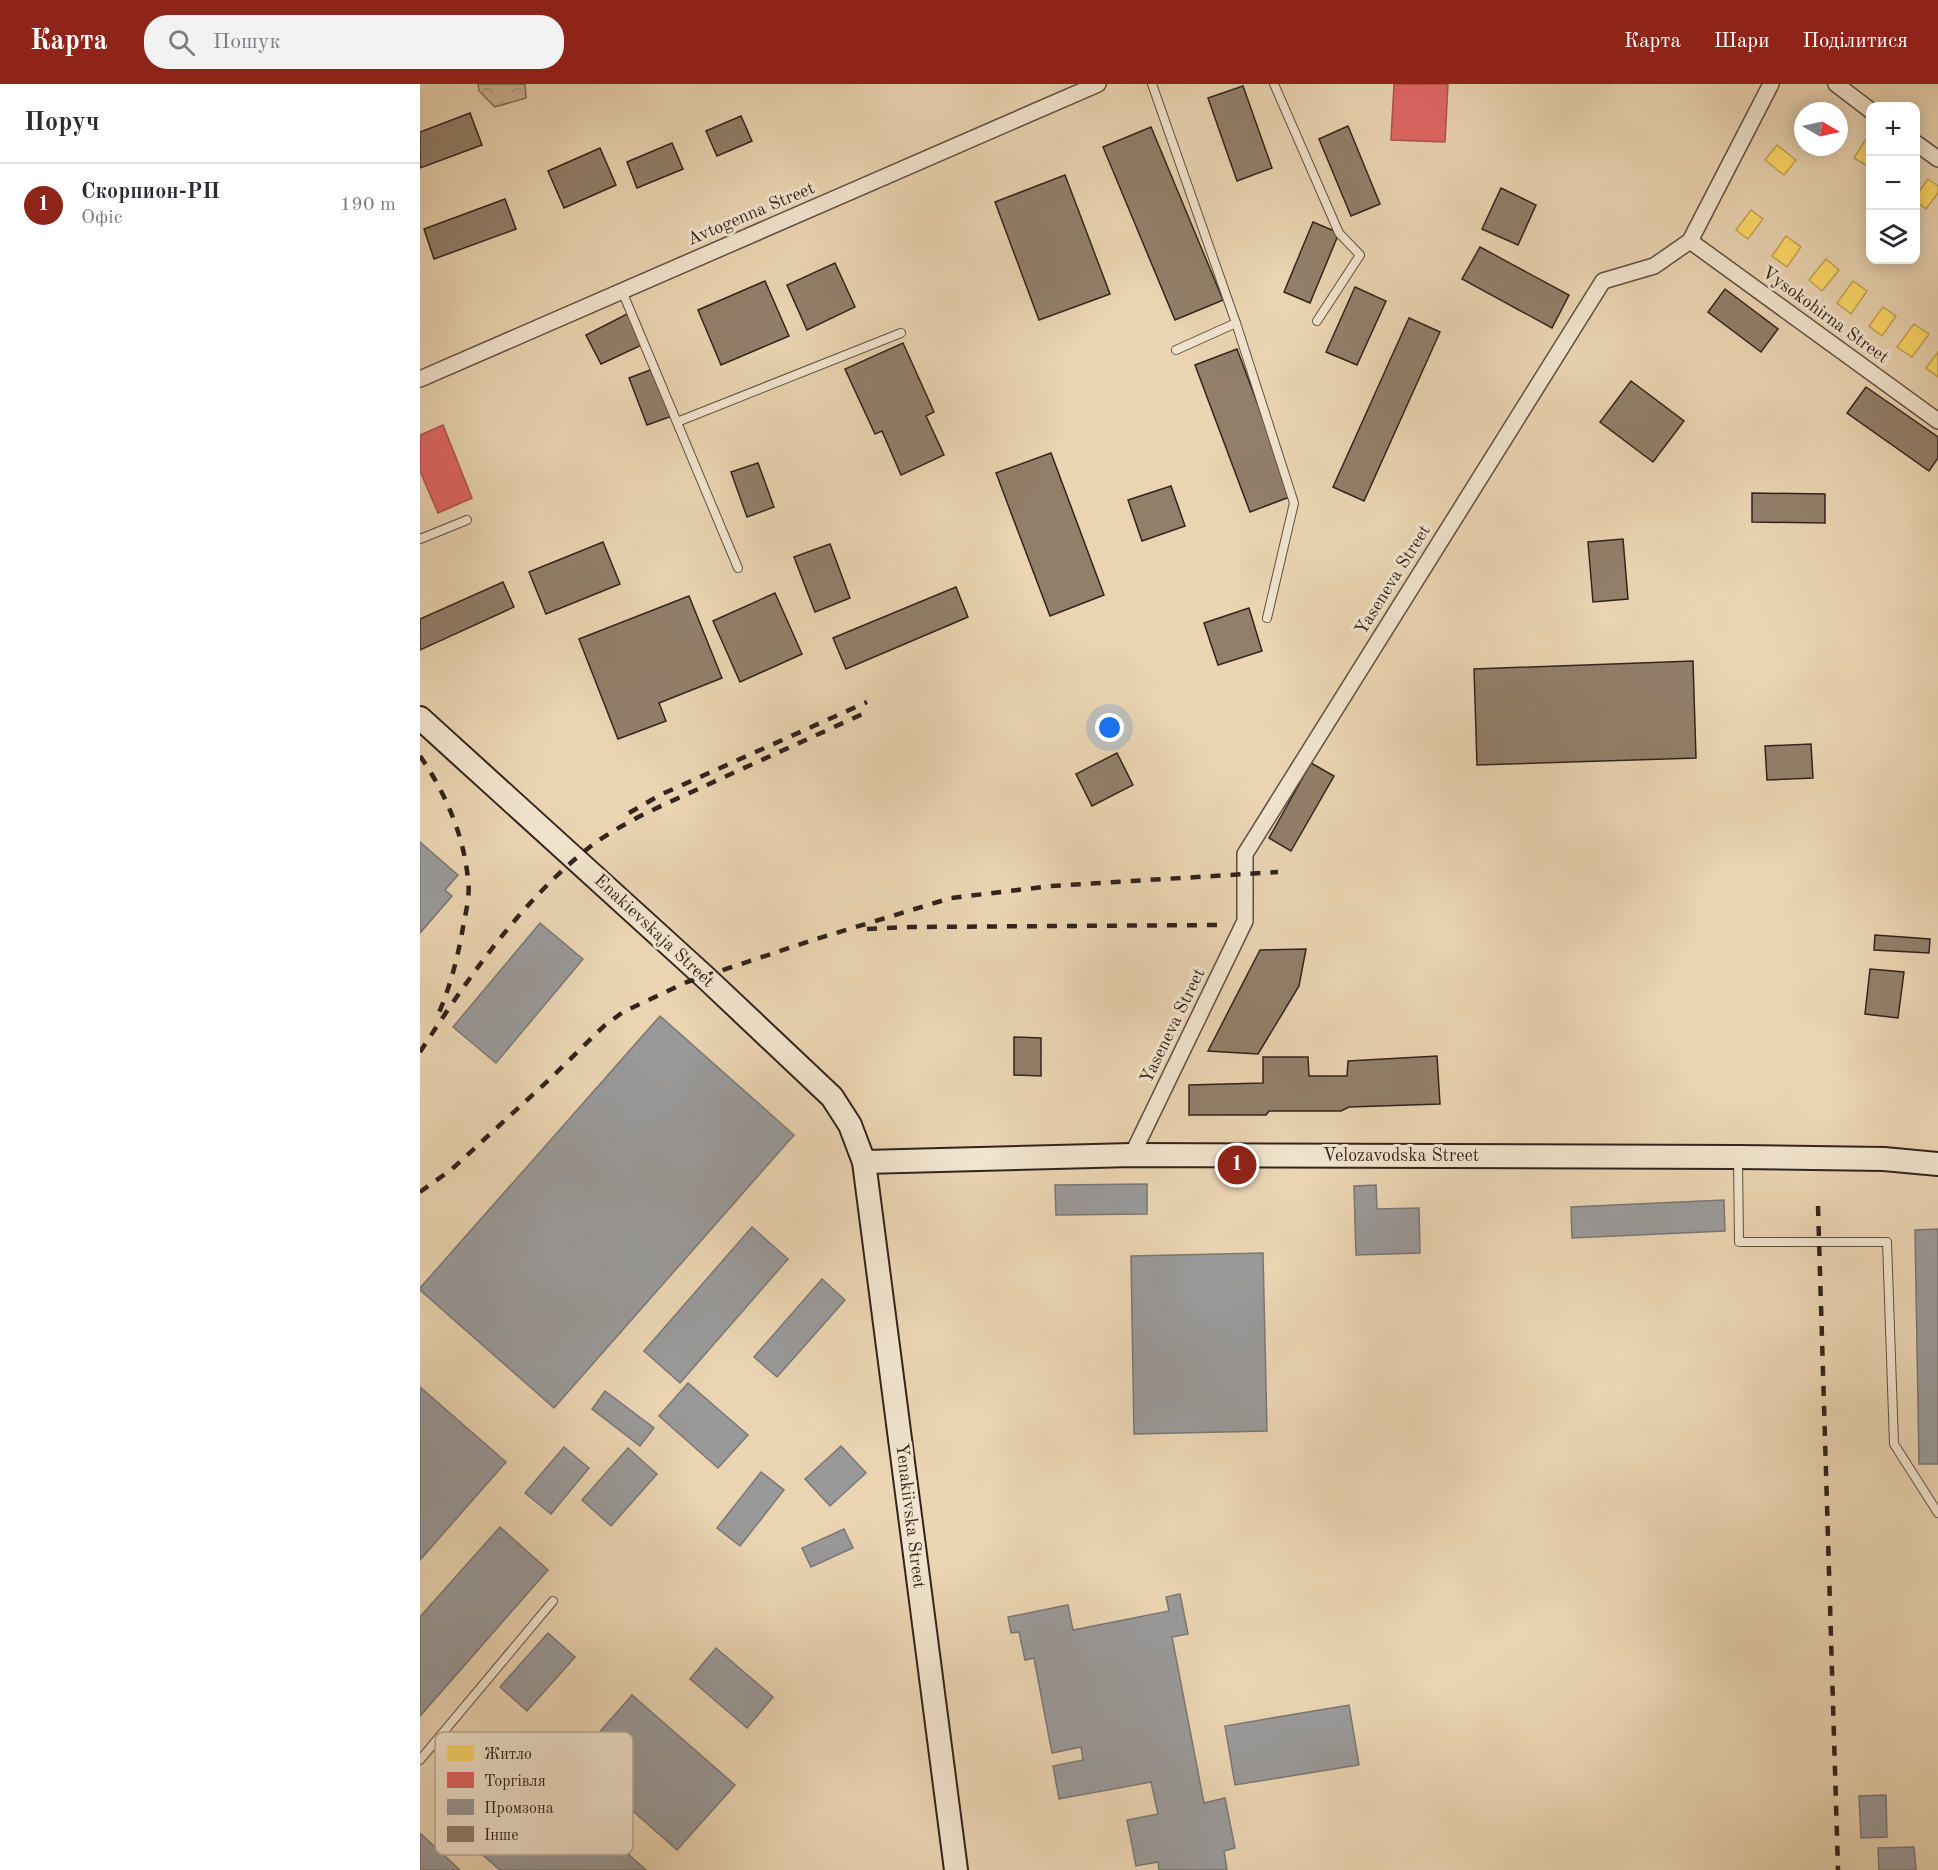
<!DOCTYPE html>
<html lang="uk">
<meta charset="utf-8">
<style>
body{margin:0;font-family:"Old Standard TT",serif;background:#f2f2f3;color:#2b2b33}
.controls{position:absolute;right:18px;top:18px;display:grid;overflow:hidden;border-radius:12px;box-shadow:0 3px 15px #0003}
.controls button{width:54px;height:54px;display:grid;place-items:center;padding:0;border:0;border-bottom:2px solid #e1e1e2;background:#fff;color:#2b2b33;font:30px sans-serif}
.compass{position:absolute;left:1374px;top:18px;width:54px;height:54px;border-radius:50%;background:#fff;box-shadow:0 3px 15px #0003;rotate:99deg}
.you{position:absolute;left:690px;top:644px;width:21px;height:21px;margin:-15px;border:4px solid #fff;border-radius:50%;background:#1a73e8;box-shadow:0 0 0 9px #1a73e833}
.badge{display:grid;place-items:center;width:39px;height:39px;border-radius:50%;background:#8f2418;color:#fff;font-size:20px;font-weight:700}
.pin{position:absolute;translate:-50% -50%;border:3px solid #fff;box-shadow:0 2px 6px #0006}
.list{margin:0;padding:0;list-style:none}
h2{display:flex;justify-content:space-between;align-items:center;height:78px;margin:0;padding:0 24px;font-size:26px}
h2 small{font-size:20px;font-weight:400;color:#7c7c81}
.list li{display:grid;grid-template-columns:39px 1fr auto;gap:18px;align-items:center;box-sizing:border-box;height:84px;padding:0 24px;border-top:2px solid #e1e1e2}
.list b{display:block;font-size:22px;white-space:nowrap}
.list p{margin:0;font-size:20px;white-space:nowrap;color:#7c7c81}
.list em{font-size:20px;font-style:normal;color:#7c7c81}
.icon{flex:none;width:33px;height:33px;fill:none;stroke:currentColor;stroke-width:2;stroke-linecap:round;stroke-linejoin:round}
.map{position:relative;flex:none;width:1518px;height:1786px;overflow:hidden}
header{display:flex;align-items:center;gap:36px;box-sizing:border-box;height:84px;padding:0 30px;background:#8f2418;color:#fff}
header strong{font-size:28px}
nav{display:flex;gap:33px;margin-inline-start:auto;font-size:21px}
.search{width:420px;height:54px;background:#f2f2f3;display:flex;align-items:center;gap:15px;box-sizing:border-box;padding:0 21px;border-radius:24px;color:#7c7c81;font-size:22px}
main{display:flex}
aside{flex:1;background:#fff}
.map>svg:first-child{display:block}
</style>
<header>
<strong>Карта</strong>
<div class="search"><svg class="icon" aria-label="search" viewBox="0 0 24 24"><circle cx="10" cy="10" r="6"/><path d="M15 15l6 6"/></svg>Пошук</div>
<nav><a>Карта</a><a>Шари</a><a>Поділитися</a></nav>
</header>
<main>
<aside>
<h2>Поруч<small></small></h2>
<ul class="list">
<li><span class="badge">1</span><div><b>Скорпион-РП</b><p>Офіс</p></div><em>190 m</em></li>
</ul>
</aside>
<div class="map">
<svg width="1518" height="1786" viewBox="0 0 1518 1786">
<defs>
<pattern id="forest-crowns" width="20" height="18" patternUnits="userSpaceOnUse" patternTransform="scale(1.5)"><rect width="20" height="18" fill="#cbb698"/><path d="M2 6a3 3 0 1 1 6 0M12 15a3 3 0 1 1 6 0" fill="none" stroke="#af9c82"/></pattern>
</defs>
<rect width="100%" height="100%" fill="#ead4b2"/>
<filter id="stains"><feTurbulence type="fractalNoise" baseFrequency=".00333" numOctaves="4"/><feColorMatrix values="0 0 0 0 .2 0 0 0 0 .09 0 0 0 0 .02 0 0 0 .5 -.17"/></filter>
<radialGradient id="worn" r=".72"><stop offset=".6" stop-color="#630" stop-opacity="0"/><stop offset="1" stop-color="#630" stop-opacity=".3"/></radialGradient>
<path fill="url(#forest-crowns)" stroke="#7f6c5a" stroke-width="1.5" d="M58,0H105L106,14L75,23L59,7Z"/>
<g fill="#ffd966" stroke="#c2a250" stroke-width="1.5">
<path d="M1448,52L1450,54V81L1449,83L1434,74Z"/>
<path d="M1357,61L1376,76L1364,91L1345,76Z"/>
<path d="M1508,95L1518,102V109L1506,125L1496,117V112Z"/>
<path d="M1331,126L1343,135L1328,155L1316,146Z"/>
<path d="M1366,152L1381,163L1367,183L1352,172Z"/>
<path d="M1406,175L1419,186L1402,207L1389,196Z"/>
<path d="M1433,197L1447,207L1431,230L1417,219Z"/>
<path d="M1463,223L1476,232L1462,252L1449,242Z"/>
<path d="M1494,240L1509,250L1492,273L1477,263Z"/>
<path d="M1518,268V293L1506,284Z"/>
</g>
<g fill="#e06666" stroke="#ac5250" stroke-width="1.5">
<path d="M974,0H1028L1025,58L971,56Z"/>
<path d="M23,341L52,414L18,429L0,387V351Z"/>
</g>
<g fill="#999" stroke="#7a7674" stroke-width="1.5">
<path d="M0,758L38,791L25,806L32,812L0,849Z"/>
<path d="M120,839L163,875L76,979L33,943Z"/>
<path d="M240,932L374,1051L134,1324L0,1206V1204Z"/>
<path d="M727,1100V1130L636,1131L635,1101Z"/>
<path d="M956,1101L957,1125L999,1124L1000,1169L936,1171L934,1102Z"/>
<path d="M1304,1116L1305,1147L1152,1154L1151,1123Z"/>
<path d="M332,1143L368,1175L260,1299L224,1267Z"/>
<path d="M1518,1145V1380H1499L1495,1146Z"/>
<path d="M843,1169L847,1347L714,1350L711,1172Z"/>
<path d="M402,1195L425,1216L357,1293L334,1273Z"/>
<path d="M268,1299L328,1351L298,1384L239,1332Z"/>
<path d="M0,1303L86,1378L0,1476Z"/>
<path d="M185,1307L234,1344L220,1362L172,1325Z"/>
<path d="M421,1362L446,1389L410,1422L385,1395Z"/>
<path d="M144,1363L169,1384L131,1430L105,1409Z"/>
<path d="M208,1364L237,1390L191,1442L162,1416Z"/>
<path d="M341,1388L364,1406L320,1462L297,1444Z"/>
<path d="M80,1443L128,1486L0,1632V1533Z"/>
<path d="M424,1445L433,1464L391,1483L382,1464Z"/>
<path d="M760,1510L768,1550L752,1553L784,1719L805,1714L815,1764L804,1767L807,1786H739L738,1778L716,1782L707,1736L738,1730L731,1698L639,1715L633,1682L663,1676L661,1663L632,1669L614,1574L605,1576L599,1548L591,1549L588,1533L648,1521L653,1546L749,1527L746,1513Z"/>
<path d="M128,1549L155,1573L107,1627L80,1603Z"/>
<path d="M296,1564L353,1613L327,1644L270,1595Z"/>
<path d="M212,1611L315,1701L257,1766L155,1676Z"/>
<path d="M929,1621L939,1681L815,1701L805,1642Z"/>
<path d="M103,1676L226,1786H80L38,1750Z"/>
<path d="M1466,1711L1467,1753L1441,1754L1439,1712Z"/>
<path d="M1,1750L40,1786H0V1752Z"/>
<path d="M1494,1763L1496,1786H1459L1458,1764Z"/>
</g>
<g fill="#927f6a" stroke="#33231c" stroke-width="1.5">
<path d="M823,2L852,84L817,97L788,14Z"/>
<path d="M50,29L62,61L0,84V48Z"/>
<path d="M321,32L332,57L297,72L286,47Z"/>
<path d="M928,42L960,120L931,132L899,55Z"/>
<path d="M731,43L803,216L755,236L683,63Z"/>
<path d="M252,59L263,85L217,104L207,78Z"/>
<path d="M180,64L196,101L144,124L128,87Z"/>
<path d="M645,91L690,210L619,236L575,118Z"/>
<path d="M1081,104L1116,121L1098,161L1062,145Z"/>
<path d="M85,115L96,145L14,175L4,145Z"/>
<path d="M893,138L919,149L890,219L864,208Z"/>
<path d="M1060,163L1149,211L1132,244L1042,195Z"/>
<path d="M415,179L435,223L387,246L367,201Z"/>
<path d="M345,197L369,252L301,281L278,226Z"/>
<path d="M935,203L966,217L937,281L906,268Z"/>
<path d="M1305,205L1358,245L1341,268L1288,228Z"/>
<path d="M209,229L224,260L181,280L166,251Z"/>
<path d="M989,234L1020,248L944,417L913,403Z"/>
<path d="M483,259L514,328L506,332L524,371L481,391L462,347L455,350L425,285Z"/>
<path d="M817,265L872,412L830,428L775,281Z"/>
<path d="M233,285L252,332L227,341L209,294Z"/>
<path d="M1211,297L1264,337L1233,378L1180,338Z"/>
<path d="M1446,303L1518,353V374L1509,387L1427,329Z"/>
<path d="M631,369L684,511L630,532L576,389Z"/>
<path d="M338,379L354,423L327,433L311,388Z"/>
<path d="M751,402L765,442L722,457L708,416Z"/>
<path d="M1332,409L1405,410V439L1332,438Z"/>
<path d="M1203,455L1208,515L1173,518L1168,458Z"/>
<path d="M183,458L200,500L126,530L109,488Z"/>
<path d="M410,460L430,514L395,528L374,473Z"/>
<path d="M83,498L94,523L0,566V535Z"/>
<path d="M536,503L548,533L426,585L413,554Z"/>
<path d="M355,509L382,570L320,598L293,537Z"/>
<path d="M269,512L302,594L239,619L246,637L198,655L159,555Z"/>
<path d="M829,524L842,567L798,581L784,539Z"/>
<path d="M1273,577L1276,674L1057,681L1054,585Z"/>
<path d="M1391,660L1393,694L1347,696L1345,662Z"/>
<path d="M697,669L713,701L672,722L656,690Z"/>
<path d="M891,679L914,692L871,767L849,754Z"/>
<path d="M1455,851L1510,855L1509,869L1454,866Z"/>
<path d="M886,865L879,902L838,970L788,967L840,866Z"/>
<path d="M1450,885L1484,888L1478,934L1445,930Z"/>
<path d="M594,953L621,954V992L594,991Z"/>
<path d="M1017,972L1020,1020L929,1023L921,1027H849L846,1031H769V1001L843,999V973H888L889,992H927L928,977Z"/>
</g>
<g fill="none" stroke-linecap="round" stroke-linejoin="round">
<g stroke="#614f42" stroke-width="10">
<g id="lane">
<path d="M732,0L816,239L756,266"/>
<path d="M854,0L919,149L940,171L897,237"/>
<path d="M202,207L318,484"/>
<path d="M816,239L874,419L847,534"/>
<path d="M257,338L481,249"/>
<path d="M0,455L47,436"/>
<path d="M1318,1074L1319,1158H1467L1474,1360L1518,1429"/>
<path d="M0,1676L133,1517"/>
</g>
</g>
<g stroke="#614f42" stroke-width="18">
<g id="street">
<path d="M1416,0L1450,26"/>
<path d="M1496,59L1518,75"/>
<path d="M1270,157L1518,337"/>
<path d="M0,295L678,0"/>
<path d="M712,1071L825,837V770L1183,197L1234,182L1270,157L1351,0"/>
</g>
</g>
<g stroke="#33231c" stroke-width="26">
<g id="secondary">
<path d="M0,634L285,893L412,1013L430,1041L444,1078L536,1786"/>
<path d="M444,1078L712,1071L1318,1073L1464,1075L1518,1080"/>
</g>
</g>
<use href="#lane" stroke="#f1e3cd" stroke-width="8"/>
<use href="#street" stroke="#f1e3cd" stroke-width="15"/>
<use href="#secondary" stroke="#f1e3cd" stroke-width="22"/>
<g stroke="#33231c" stroke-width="4.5" stroke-dasharray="10 10" stroke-linecap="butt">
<path d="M0,672C25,708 44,751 48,796C50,809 47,824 44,837C39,869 31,901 18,931"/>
<path d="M209,729L240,711L447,618"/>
<path d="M447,845L490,843L797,841"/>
<path d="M0,968C48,894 101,817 171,762C206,736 248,719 287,701C341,676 395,652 449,627"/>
<path d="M0,1108L32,1085L132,993L184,942L203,928L267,898L393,856L531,814L631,802L858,788"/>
<path d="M1398,1122L1418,1786"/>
</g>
</g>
<g text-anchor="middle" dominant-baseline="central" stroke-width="6" stroke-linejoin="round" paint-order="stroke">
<g font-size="18" fill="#33231c" stroke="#f1e3cd">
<text transform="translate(331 130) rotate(-23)">Avtogenna Street</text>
<text transform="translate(1405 231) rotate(36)">Vysokohirna Street</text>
<text transform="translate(973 496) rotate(-58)">Yaseneva Street</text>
<text transform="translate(234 847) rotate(43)">Enakievskaja Street</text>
<text transform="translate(753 942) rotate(-64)">Yaseneva Street</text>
<text x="981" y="1072">Velozavodska Street</text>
<text transform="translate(490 1432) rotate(83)">Yenakiivska Street</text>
</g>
</g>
<rect x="15" y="1648" width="198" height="123" rx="9" fill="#f1e3cd" stroke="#b8a998" stroke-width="1.5"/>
<rect x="27" y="1661" width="27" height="16" fill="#ffd966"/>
<rect x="27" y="1688" width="27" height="16" fill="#e06666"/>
<rect x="27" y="1715" width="27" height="16" fill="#999"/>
<rect x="27" y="1742" width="27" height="16" fill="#927f6a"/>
<g font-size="16" fill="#33231c">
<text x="64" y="1675">Житло</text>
<text x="64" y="1702">Торгівля</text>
<text x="64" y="1729">Промзона</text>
<text x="64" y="1756">Інше</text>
</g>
<rect width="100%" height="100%" filter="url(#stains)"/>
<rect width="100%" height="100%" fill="url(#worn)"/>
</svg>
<div class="controls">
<button>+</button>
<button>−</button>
<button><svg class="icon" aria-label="layers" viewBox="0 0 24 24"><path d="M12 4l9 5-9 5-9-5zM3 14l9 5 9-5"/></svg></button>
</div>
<svg class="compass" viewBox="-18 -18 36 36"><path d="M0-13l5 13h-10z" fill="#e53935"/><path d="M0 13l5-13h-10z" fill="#7c7c81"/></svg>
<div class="you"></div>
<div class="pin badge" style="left:817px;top:1081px">1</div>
</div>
</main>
